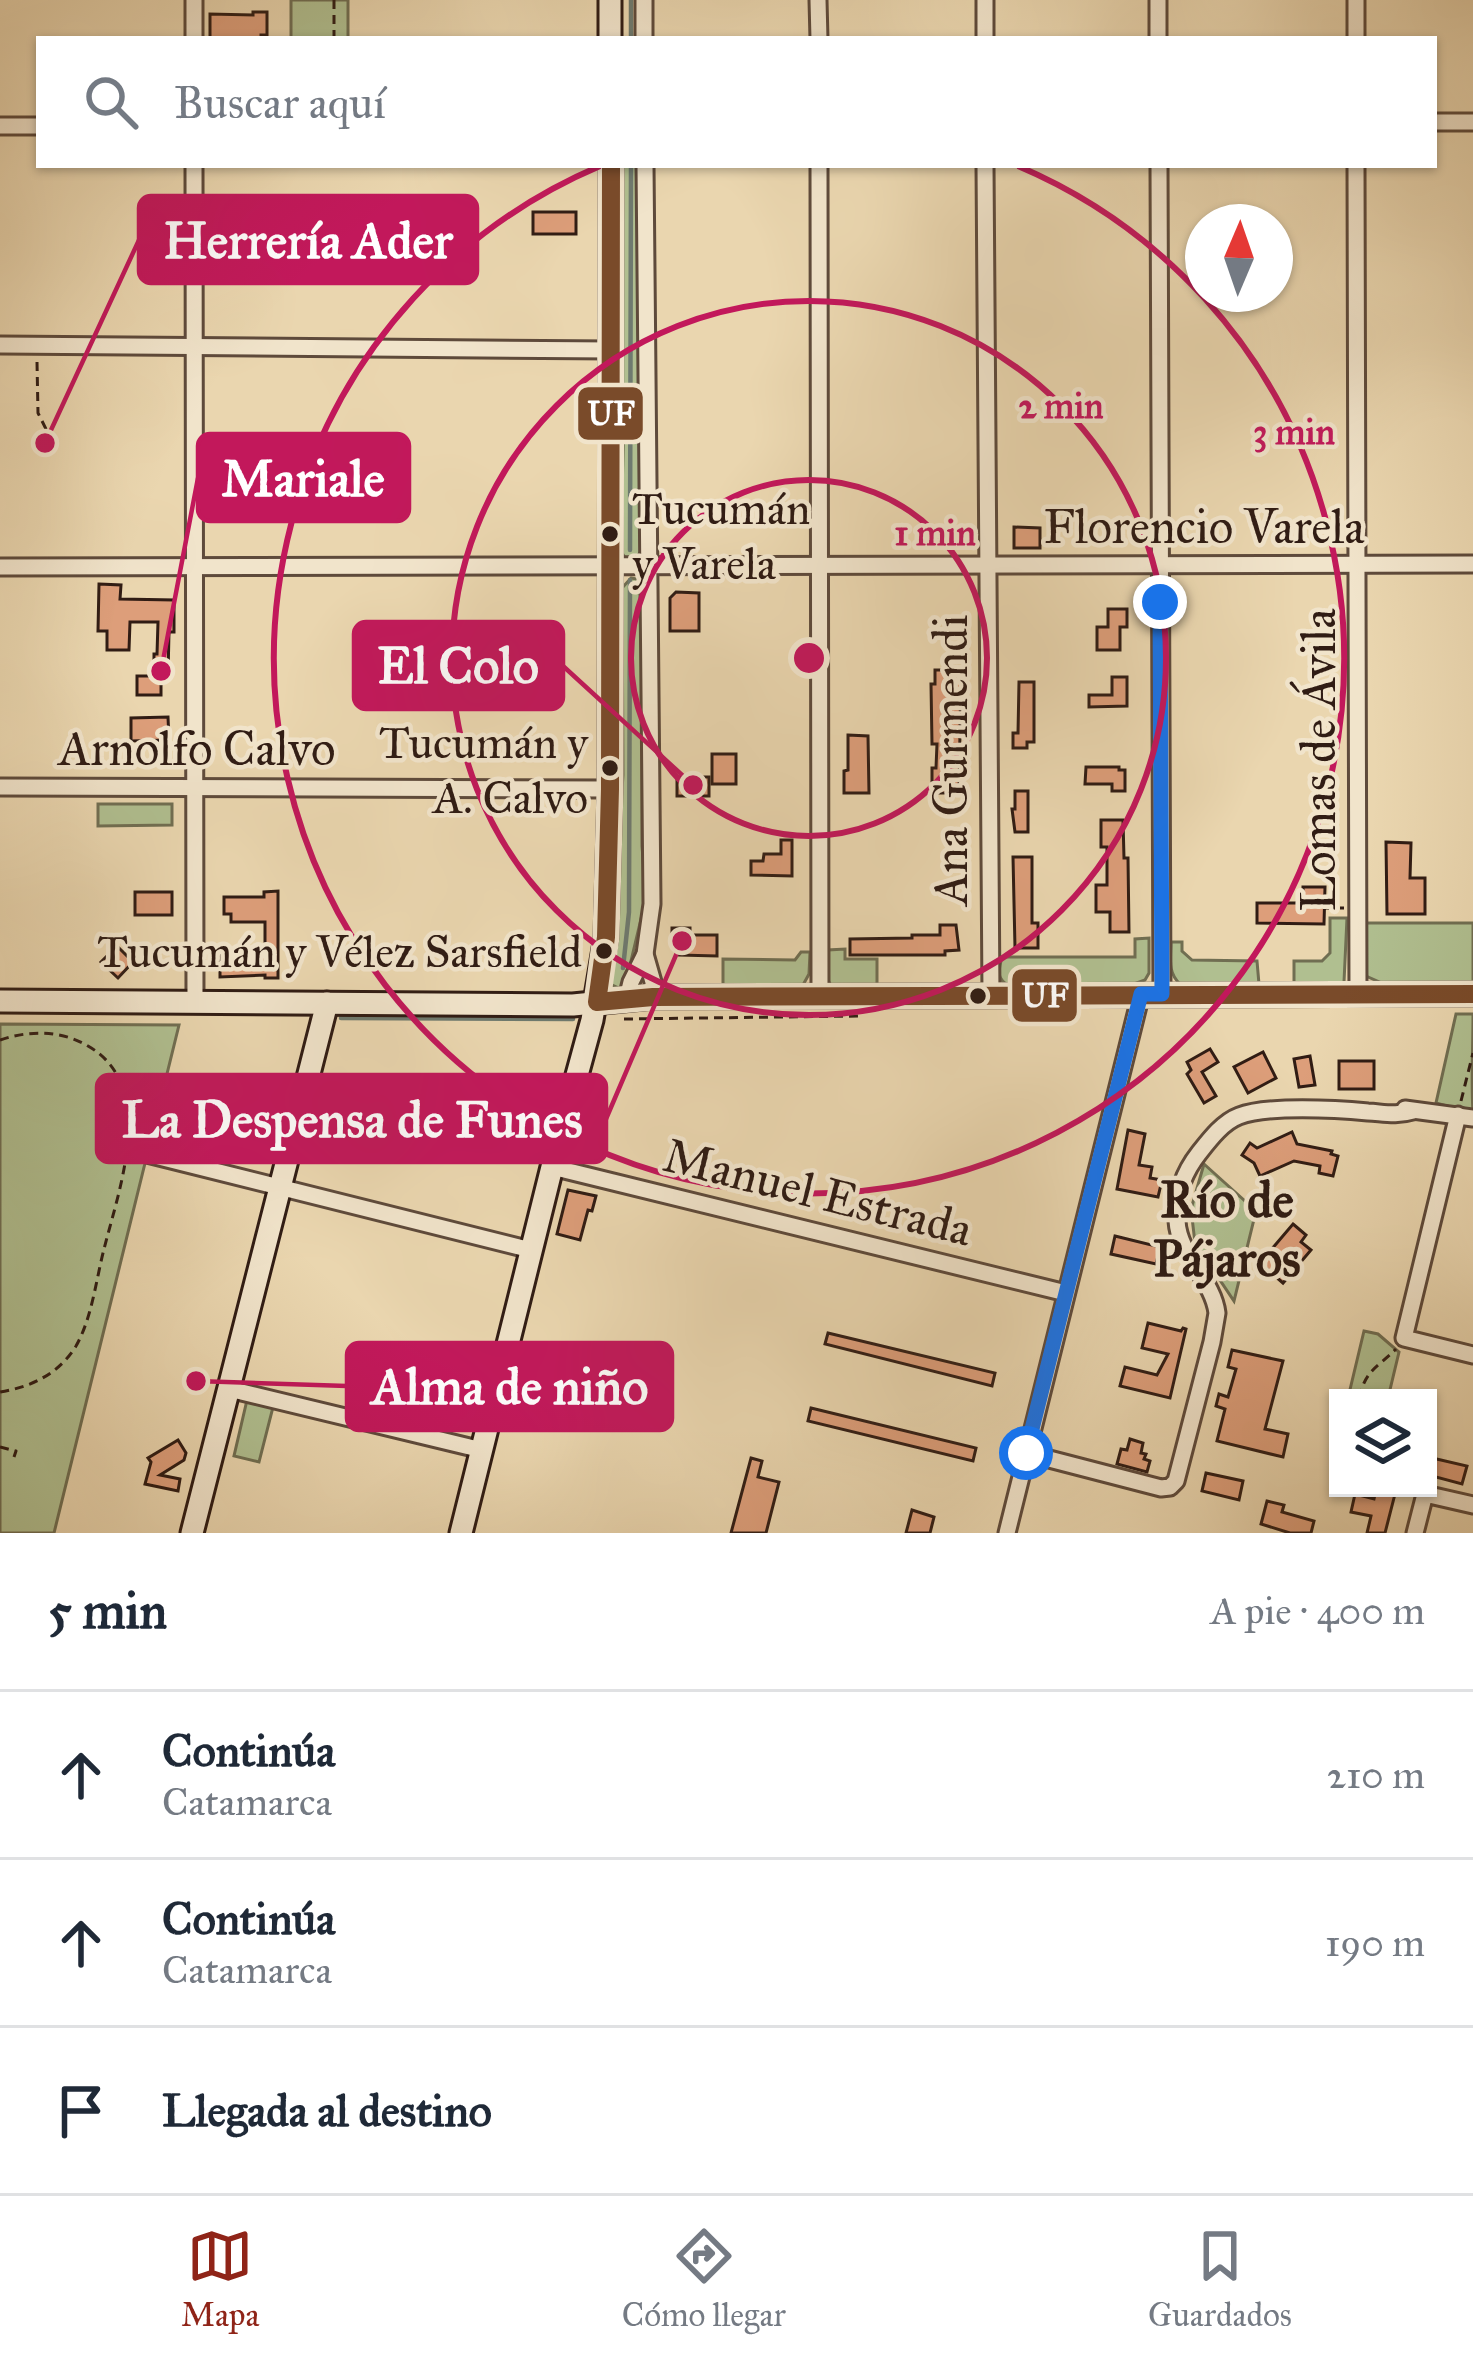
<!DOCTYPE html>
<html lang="es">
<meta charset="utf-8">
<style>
body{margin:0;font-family:"IM FELL Great Primer",serif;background:#f6f6f7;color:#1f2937}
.controls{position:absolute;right:36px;bottom:36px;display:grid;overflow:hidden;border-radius:0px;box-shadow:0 3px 9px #0004}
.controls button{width:108px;height:108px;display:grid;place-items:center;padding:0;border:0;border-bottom:3px solid #e0e1e3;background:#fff;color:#1f2937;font:60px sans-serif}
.compass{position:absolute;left:1185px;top:204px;width:108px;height:108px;border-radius:50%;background:#fff;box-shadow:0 3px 9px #0004;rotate:2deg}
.stop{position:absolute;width:36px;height:36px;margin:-27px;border:9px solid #1a73e8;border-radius:50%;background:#fff}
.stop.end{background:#1a73e8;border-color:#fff;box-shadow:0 3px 12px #0008}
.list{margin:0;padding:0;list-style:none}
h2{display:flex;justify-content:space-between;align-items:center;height:156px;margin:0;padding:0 48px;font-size:51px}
h2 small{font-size:39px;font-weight:400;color:#747a83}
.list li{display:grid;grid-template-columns:78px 1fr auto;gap:36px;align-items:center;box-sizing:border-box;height:168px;padding:0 48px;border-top:3px solid #e0e1e3}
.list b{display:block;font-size:45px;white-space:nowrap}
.list p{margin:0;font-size:39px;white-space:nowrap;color:#747a83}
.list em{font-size:39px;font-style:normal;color:#747a83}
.icon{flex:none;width:66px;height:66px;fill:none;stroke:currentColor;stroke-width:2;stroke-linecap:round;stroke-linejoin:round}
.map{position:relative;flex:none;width:1473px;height:1533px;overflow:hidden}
.search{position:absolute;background:#fff;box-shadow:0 3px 9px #0004;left:36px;right:36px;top:36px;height:132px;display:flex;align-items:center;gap:30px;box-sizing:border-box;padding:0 42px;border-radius:0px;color:#747a83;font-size:45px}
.sheet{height:660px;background:#fff}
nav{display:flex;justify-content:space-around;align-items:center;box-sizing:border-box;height:168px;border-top:3px solid #e0e1e3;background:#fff;font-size:33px;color:#747a83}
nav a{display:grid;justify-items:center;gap:6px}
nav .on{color:#8f2418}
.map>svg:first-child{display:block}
</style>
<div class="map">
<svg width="1473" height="1533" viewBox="0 0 1473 1533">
<rect width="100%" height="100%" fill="#ead6af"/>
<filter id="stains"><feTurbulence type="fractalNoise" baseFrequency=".00167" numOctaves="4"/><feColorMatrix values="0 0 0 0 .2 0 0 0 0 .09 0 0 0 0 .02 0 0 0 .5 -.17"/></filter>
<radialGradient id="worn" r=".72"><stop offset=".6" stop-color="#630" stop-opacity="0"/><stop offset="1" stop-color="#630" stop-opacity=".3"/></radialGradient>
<g fill="#b0bf90" stroke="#706e52" stroke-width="3">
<rect x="291" y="0" width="57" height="39"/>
<path d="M620,165H640L641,551L634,561L626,559L622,553L621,537L624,413L620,357Z"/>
<path d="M631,578L637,579L642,597V846L646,898L625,986L621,989L610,984L609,976L623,775L622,588Z"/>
<path d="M98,804H172V825L98,826Z"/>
<path d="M1330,918H1347L1344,982L1340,985H1294V961H1322L1330,953Z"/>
<path d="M1365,923H1473V983L1384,984L1366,976Z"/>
<path d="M1149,938V973L1145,980L1134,984L1009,986C995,978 999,970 1002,957H1135V939Z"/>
<path d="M1171,942H1182V951L1192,960L1257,961L1259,984H1180C1167,972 1171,958 1171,942Z"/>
<path d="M845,949V959H877V986L831,985L827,979L828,950Z"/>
<path d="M801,952H810L809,974L803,985L789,987L723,988V959L795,960Z"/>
<path d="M1456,1014H1473C1473,1047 1471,1080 1473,1113L1436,1103Z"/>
<path d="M0,1024L179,1025L54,1533H0Z"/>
<path d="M1204,1164L1256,1211L1234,1301L1195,1243L1191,1209Z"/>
<path d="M1364,1331L1378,1334L1399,1352L1388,1398H1348Z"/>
<path d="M247,1400L273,1407L259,1462L234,1456Z"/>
</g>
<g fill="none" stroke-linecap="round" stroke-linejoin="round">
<g stroke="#6e7a6f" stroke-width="4.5">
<path d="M631,0V39"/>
<path d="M630,550L631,165"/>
<path d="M623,968L629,912L630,580"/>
<path d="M341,1018L573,1019"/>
</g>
</g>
<g fill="#dd9e7a" stroke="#301c14" stroke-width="3">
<path d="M253,12H267V35H261V39H210V14L253,15Z"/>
<rect x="533" y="212" width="43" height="22"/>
<path d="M1014,527L1040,528V548H1014Z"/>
<path d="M99,584L121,585L120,599L174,600V632H169L168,676L154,675V654H157L158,622H130L129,650H107V631H98Z"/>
<path d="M676,592L699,593V631H670V598Z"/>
<path d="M1108,609H1127V627H1120V650H1097V627H1108Z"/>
<path d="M935,670H961L959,793H932V768H936L937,744H932L931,684H935Z"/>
<rect x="137" y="676" width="24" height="19"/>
<path d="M1112,677H1127V706L1089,707V695H1112Z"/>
<path d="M1019,682H1034V742H1027V748H1013V733H1018Z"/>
<path d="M168,717L169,740L131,741V718Z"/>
<path d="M848,735L868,736L869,793H844V771L848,770Z"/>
<rect x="712" y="754" width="24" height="30"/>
<path d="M1086,767H1119V770H1125V791H1112V784H1085Z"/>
<rect x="677" y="777" width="32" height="19"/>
<path d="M1015,791H1028V832H1015L1012,809H1015Z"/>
<path d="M1101,820H1123L1124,858H1128L1129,932H1110V912H1096V885H1107V847H1101Z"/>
<path d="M781,840H792V876L751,875V861H763L764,854H781Z"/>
<path d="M1386,842L1411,843L1410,878H1425V914H1387Z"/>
<path d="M1013,857H1032V923H1038V948H1015Z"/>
<path d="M1303,887H1325L1324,924L1257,923V903H1303Z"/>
<path d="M278,891V978H265V975L220,977V949L265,948V922H231V914H224V897H264V892Z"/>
<rect x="135" y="892" width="37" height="23"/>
<path d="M940,925H956L959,950L945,951V955H850V939L912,938V935H940Z"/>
<path d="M672,928H690V935H717V956L679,955L672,947Z"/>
<path d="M117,946L133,962L118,978L101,962Z"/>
<path d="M1210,1049L1218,1062L1202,1072L1216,1096L1204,1103L1187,1074L1191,1070L1187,1062Z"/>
<path d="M1263,1052L1276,1078L1248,1093L1234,1067Z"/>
<path d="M1310,1056L1315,1085L1299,1087L1294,1059Z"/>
<rect x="1339" y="1061" width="35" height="28"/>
<path d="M1128,1130L1145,1134L1139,1165L1152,1167L1150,1178L1162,1180L1158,1197L1117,1189Z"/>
<path d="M1292,1132L1297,1144L1332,1151L1331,1154L1338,1156L1333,1176L1319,1173L1320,1166L1294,1161L1260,1176L1254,1163L1242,1155L1250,1143L1257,1148Z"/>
<path d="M568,1190L596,1196L592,1211L588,1210L580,1240L557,1234Z"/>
<path d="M1293,1224L1306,1235L1301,1242L1311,1250L1283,1283L1260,1263Z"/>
<path d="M1115,1236L1160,1247L1156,1264L1111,1254Z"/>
<path d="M1148,1323L1181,1331L1183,1328L1186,1329L1170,1398L1120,1386L1125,1367L1157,1375L1168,1354L1142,1348Z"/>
<path d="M828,1333L995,1373L992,1386L825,1344Z"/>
<path d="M1232,1350L1283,1361L1265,1429L1288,1434L1283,1457L1217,1441L1225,1409L1216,1406L1219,1394L1228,1397L1236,1369L1228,1367Z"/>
<path d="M811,1408L976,1448L973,1461L808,1421Z"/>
<path d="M1130,1439L1143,1443L1141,1453L1146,1454L1144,1459L1150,1461L1147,1472L1117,1464L1121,1449L1127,1450Z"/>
<path d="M178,1440L186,1453L184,1460L160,1475L180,1479L178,1491L145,1484L151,1462L148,1458Z"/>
<path d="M1428,1457L1467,1466L1462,1484L1432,1476L1433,1470L1428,1469Z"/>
<path d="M751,1458L762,1461L758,1477L779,1482L766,1533H731Z"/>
<path d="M1206,1473L1243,1481L1239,1500L1202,1491Z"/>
<path d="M1376,1490L1395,1494L1385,1533H1367L1371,1516L1351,1512L1355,1494L1374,1499Z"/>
<path d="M1267,1501L1284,1505L1282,1512L1314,1521L1311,1533H1290L1261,1524Z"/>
<path d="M912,1510L934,1517L930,1533H906Z"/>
</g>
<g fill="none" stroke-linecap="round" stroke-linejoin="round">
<g stroke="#5e4a3b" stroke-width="21">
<g id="street">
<path d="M194,0V39"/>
<path d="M644,0V39"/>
<path d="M818,0L819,39"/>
<path d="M985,0V39"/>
<path d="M1158,0V39"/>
<path d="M1356,0V39"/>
<path d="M1434,122H1473"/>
<path d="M0,126H39"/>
<path d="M194,165L195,1002"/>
<path d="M819,165L820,996"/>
<path d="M985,165L991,995"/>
<path d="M1159,165L1162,994"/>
<path d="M1356,165L1358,994"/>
<path d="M0,345L611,350"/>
<path d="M0,567L1473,564"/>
<path d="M0,787L610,789"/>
<path d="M645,954L653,982V997"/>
<path d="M627,998L631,982L645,954L652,904L645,165"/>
<path d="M1405,1109L1473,1118"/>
<path d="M1458,1115L1404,1338L1473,1355"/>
<path d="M147,1154L531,1250"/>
<path d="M552,1167L1066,1293"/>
<path d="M229,1389L482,1450"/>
<path d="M1026,1453L1161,1488L1170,1487L1176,1481L1212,1342L1217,1313C1213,1280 1179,1256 1177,1221C1175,1196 1184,1172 1199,1153C1210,1139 1223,1122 1239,1116C1267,1105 1337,1109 1368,1112C1385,1113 1396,1116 1413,1111"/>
<path d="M1007,1533L1141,994"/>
<path d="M1415,1533L1425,1494L1473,1505"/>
</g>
</g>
<g stroke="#301c14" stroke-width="27">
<g id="secondary">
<path d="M610,0V39"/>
<path d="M0,1001L573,1005L653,997L1473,994"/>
<path d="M192,1533L327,1003"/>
<path d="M461,1533L552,1167L592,1020L606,937L610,789L611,165"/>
</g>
</g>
<g stroke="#301c14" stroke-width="3" stroke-dasharray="9 6" stroke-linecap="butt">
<path d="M334,39V0"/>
<path d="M37,362L38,413L49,435"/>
<path d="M1325,908H1344"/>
<path d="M624,1019L860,1016"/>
<path d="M0,1040C30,1030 61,1030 88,1046C158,1086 119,1189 104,1249C96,1280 92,1318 76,1346C59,1374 31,1387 0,1392"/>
<path d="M1461,1101L1473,1053"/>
<path d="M1359,1398C1366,1369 1377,1368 1396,1349"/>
<path d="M0,1447L16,1451L14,1457"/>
</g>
<use href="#street" stroke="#f1e4cb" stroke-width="15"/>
<use href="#secondary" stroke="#f1e4cb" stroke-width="21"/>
<g stroke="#f1e4cb" stroke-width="27">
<path id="bus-1" d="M611,165L610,789L606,937L597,1002L653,997L1473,994"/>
</g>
<use href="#bus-1" stroke="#7a4b2a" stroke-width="18"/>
</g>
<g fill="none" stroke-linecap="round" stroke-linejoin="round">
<path stroke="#1a73e8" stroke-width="15" d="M1026,1453L1141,994H1162L1160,602"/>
</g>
<g fill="none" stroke="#c2185b" stroke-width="6">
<circle cx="809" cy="658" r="178"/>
<circle cx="809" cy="658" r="357"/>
<path d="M1018 166A535 535 0 1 1 600 166"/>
</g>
<g fill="#301c14" stroke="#f1e4cb" stroke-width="4.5">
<circle cx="610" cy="534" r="10"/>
<circle cx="610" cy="768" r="10"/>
<circle cx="604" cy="951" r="10"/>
<circle cx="978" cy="996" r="10"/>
</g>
<g text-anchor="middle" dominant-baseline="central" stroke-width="9" stroke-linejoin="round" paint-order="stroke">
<g font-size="45" fill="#301c14" stroke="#f1e4cb" text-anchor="end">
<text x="632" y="508" text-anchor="start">Tucumán<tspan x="632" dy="55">y Varela</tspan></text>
<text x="588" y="742">Tucumán y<tspan x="588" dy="55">A. Calvo</tspan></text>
<text x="582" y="951">Tucumán y Vélez Sarsfield</text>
</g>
<g font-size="48" fill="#301c14" stroke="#f1e4cb">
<text x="1204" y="526">Florencio Varela</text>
<text x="197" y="748">Arnolfo Calvo</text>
<text transform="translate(950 760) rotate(-90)">Ana Gurmendi</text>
<text transform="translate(1318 760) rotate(-90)">Lomas de Ávila</text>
<text transform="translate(818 1192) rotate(14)">Manuel Estrada</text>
</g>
<g font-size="51" font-weight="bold" fill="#301c14" stroke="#f1e4cb">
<text x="1227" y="1200">Río de<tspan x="1227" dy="59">Pájaros</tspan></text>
</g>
</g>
<circle cx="809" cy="658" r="18" fill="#c2185b" stroke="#f1e4cb" stroke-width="6"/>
<g font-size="36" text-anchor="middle" font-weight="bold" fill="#c2185b" stroke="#f1e4cb" stroke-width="9" stroke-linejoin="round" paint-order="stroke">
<text x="1061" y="418">2 min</text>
<text x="1294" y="444">3 min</text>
<text x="935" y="545">1 min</text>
</g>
<path fill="none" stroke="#c2185b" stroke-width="4.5" d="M45 443L139 240M161 671L198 478M693 785L563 666M682 941L606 1119M196 1381L347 1386"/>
<g fill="#c2185b" stroke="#f1e4cb" stroke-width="4.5">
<circle cx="45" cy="443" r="12"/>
<circle cx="161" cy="671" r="12"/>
<circle cx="693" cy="785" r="12"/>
<circle cx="682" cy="941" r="12"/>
<circle cx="196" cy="1381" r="12"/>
</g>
<g fill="#c2185b" stroke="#c2185b" stroke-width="4.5">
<rect x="139" y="196" width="338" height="87" rx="12"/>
<rect x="198" y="434" width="211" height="87" rx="12"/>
<rect x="354" y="622" width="209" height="87" rx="12"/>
<rect x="97" y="1075" width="509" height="87" rx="12"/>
<rect x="347" y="1343" width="325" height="87" rx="12"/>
</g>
<g font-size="51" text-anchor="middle" font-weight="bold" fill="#fff">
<text x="308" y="258">Herrería Ader</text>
<text x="303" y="496">Mariale</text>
<text x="458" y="683">El Colo</text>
<text x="352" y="1137">La Despensa de Funes</text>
<text x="510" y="1404">Alma de niño</text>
</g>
<g stroke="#f1e4cb" stroke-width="4.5">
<rect x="576" y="385" width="69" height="57" rx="12" fill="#7a4b2a"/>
<rect x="1010" y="967" width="69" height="57" rx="12" fill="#7a4b2a"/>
</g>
<g font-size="33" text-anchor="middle" font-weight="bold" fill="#fff">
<text x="611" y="425">UF</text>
<text x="1045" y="1007">UF</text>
</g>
<rect width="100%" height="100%" filter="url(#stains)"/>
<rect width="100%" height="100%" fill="url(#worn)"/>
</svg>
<div class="controls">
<button><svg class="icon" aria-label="layers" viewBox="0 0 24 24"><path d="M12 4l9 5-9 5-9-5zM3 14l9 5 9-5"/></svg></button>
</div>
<svg class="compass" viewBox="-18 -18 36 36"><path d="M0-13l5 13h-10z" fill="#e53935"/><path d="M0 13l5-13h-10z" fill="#747a83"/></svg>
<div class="stop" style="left:1026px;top:1453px"></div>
<div class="stop end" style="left:1160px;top:602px"></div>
<div class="search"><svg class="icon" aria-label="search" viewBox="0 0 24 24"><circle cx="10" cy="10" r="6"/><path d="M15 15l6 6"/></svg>Buscar aquí</div>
</div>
<section class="sheet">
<h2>5 min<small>A pie · 400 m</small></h2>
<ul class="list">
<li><svg class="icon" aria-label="ahead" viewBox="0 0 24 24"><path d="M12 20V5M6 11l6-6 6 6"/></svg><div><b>Continúa</b><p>Catamarca</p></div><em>210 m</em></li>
<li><svg class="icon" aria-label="ahead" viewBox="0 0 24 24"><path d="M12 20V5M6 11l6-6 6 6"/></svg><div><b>Continúa</b><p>Catamarca</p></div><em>190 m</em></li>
<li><svg class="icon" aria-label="arrive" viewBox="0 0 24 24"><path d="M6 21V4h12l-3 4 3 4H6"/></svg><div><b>Llegada al destino</b></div></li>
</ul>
</section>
<nav>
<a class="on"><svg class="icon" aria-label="map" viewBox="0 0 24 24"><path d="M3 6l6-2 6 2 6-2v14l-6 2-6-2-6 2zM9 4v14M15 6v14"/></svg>Mapa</a>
<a><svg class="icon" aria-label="directions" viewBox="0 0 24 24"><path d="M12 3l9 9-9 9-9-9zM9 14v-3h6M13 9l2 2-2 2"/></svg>Cómo llegar</a>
<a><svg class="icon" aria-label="saved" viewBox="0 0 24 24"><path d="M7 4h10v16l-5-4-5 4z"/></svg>Guardados</a>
</nav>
